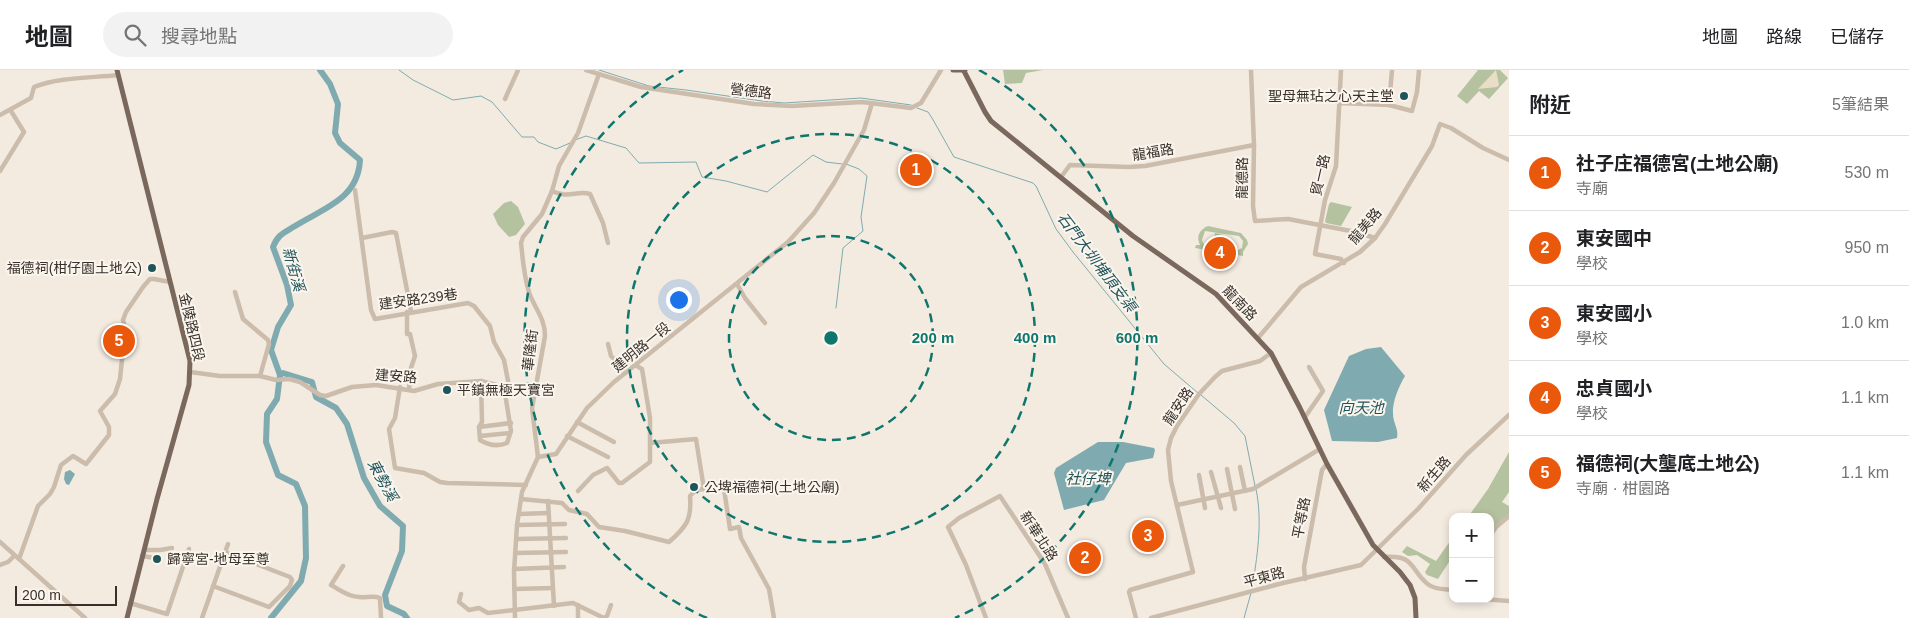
<!DOCTYPE html>
<html lang="zh-TW">
<meta charset="utf-8">
<style>
body{margin:0;font-family:Arial,"Noto Sans TC",sans-serif;background:#f2f2f2;color:#202124}
.controls{position:absolute;right:15px;bottom:15px;display:grid;overflow:hidden;border-radius:10px;box-shadow:0 2px 8px #0003}
.controls button{width:45px;height:45px;display:grid;place-items:center;padding:0;border:0;border-bottom:1px solid #e0e0e0;background:#fff;color:#202124;font:25px sans-serif}
.scale{position:absolute;left:15px;bottom:12px;width:102px;box-sizing:border-box;padding-left:5px;border:2px solid #39302b;border-top:0;font-size:14px;line-height:18px;white-space:nowrap;color:#39302b;-webkit-text-stroke:4px #faf5ed;paint-order:stroke}
.you{position:absolute;left:678px;top:229px;width:18px;height:18px;margin:-12px;border:4px solid #fff;border-radius:50%;background:#1a73e8;box-shadow:0 0 0 8px #1a73e833}
.badge{display:grid;place-items:center;width:32px;height:32px;border-radius:50%;background:#ea580c;color:#fff;font-size:16px;font-weight:700}
.pin{position:absolute;translate:-50% -50%;border:2px solid #fff;box-shadow:0 1px 5px #0006}
.list{margin:0;padding:0;list-style:none}
h2{display:flex;justify-content:space-between;align-items:center;height:65px;margin:0;padding:0 20px;font-size:21px}
h2 small{font-size:16px;font-weight:400;color:#757577}
.list li{display:grid;grid-template-columns:32px 1fr auto;gap:15px;align-items:center;box-sizing:border-box;height:75px;padding:0 20px;border-top:1px solid #e0e0e0}
.list b{display:block;font-size:19px;white-space:nowrap}
.list p{margin:0;font-size:16px;white-space:nowrap;color:#757577}
.list em{font-size:16px;font-style:normal;color:#757577}
.icon{flex:none;width:28px;height:28px;fill:none;stroke:currentColor;stroke-width:2;stroke-linecap:round;stroke-linejoin:round}
.map{position:relative;flex:none;width:1509px;height:548px;overflow:hidden}
header{display:flex;align-items:center;gap:30px;box-sizing:border-box;height:70px;padding:0 25px;background:#fff;border-bottom:1px solid #e0e0e0}
header strong{font-size:24px}
nav{display:flex;gap:28px;margin-inline-start:auto;font-size:18px}
.search{width:350px;height:45px;background:#f2f2f2;display:flex;align-items:center;gap:12px;box-sizing:border-box;padding:0 18px;border-radius:28px;color:#757577;font-size:19px}
main{display:flex}
aside{flex:1;background:#fff}
.map>svg:first-child{display:block}
</style>
<header>
<strong>地圖</strong>
<div class="search"><svg class="icon" aria-label="search" viewBox="0 0 24 24"><circle cx="10" cy="10" r="6"/><path d="M15 15l6 6"/></svg>搜尋地點</div>
<nav><a>地圖</a><a>路線</a><a>已儲存</a></nav>
</header>
<main>
<div class="map">
<svg width="1509" height="548" viewBox="0 0 1509 548">
<rect width="100%" height="100%" fill="#f3ebe0"/>
<g fill="#b5c2a0" fill-rule="evenodd">
<path d="M1003,0H1043L1026,3L1022,13L1005,14Z"/>
<path d="M1478,0H1500L1508,8L1489,29L1479,21L1467,34L1457,26Z"/>
<path d="M511,131L518,137L525,154L516,165L509,167L498,155L493,144L504,133Z"/>
<path d="M1331,132L1352,137L1341,156L1326,153L1325,151L1329,134Z"/>
<path d="M1208,156L1241,163L1247,170L1248,174L1243,182V186L1195,178L1196,175H1200C1196,166 1199,160 1208,156ZM1205,161L1239,166L1243,171L1242,178L1236,181L1221,178L1223,165L1215,163L1213,177L1204,175L1202,170Z"/>
<path d="M1509,382V422L1502,432L1509,436V445L1490,465V447H1468L1488,419Z"/>
<path d="M1453,467V493L1449,492L1438,509L1427,505L1425,502L1430,494L1417,485L1408,486L1402,482L1407,476L1436,491Z"/>
</g>
<path fill="#eaddc8" d="M1496,0L1499,15L1497,17L1478,19Z"/>
<g fill="#7fabb0">
<path d="M1381,277L1405,306C1399,316 1392,332 1393,344C1393,353 1399,359 1397,368L1378,372L1332,371L1324,340L1349,286L1366,279Z"/>
<path d="M1098,372H1123L1154,378L1155,380L1153,388L1126,393L1104,430L1064,440L1054,403L1056,398Z"/>
<path d="M70,400L75,404L69,415L66,414L64,409L65,402Z"/>
</g>
<g fill="none" stroke-linecap="round" stroke-linejoin="round">
<g stroke="#7fabb0" stroke-width="1">
<path d="M399,0L413,10L453,30L481,26L492,32L522,67H534L538,72L556,79L570,73"/>
<path d="M599,0L649,16L686,20L762,31L784,33L861,28L911,35"/>
<path d="M917,38L928,42L932,48L954,87L1033,113L1036,116L1056,159L1073,182L1164,294L1198,323"/>
<path d="M575,70L586,66L626,78L639,93L696,92L702,107L726,111L767,122L813,85L826,92L842,94"/>
<path d="M836,238L843,178L863,161L861,147L867,106L859,99L846,94"/>
<path d="M1201,325L1234,353L1245,366L1255,416"/>
<path d="M1252,520C1257,486 1263,453 1256,419"/>
<path d="M1244,548L1251,523"/>
</g>
<g stroke="#7fabb0" stroke-width="6">
<path d="M280,305L283,303L312,312L316,327L336,338L347,354L364,408L380,436L403,456L402,481L385,525L387,536L404,544L407,548"/>
<path d="M271,548L301,511L306,488L305,436L296,414L278,405L266,372L267,344L277,329L280,305L271,280L278,257L291,235L287,215L273,177C278,164 284,163 295,156C324,138 358,129 360,90L340,73L335,63L338,34L330,14L320,0"/>
</g>
<g stroke="#cbbcac" stroke-width="4.5">
<path d="M586,0L641,17L754,34L792,36L862,32L911,38L921,33L941,0"/>
<path d="M1251,0L1254,75L1253,136L1255,151L1288,149L1356,162L1375,168"/>
<path d="M1341,0L1336,96L1325,130L1315,184L1341,189L1344,193"/>
<path d="M505,29L518,0"/>
<path d="M1339,33L1389,35L1412,41L1417,22L1419,0"/>
<path d="M1389,35L1392,0"/>
<path d="M0,45L31,28L34,17C59,7 91,8 118,5"/>
<path d="M0,101L24,62L11,41"/>
<path d="M1061,107L1070,95L1129,97L1145,96L1254,75"/>
<path d="M355,120L371,240L375,249L468,233L474,236L490,256L494,272L504,290L509,316"/>
<path d="M552,121C568,129 578,120 590,124L603,153L608,173"/>
<path d="M362,168L392,162L396,163L411,241"/>
<path d="M737,214L745,228L765,253"/>
<path d="M235,222L243,249L268,270L269,274L260,306"/>
<path d="M407,242V264H410L415,286L411,298L409,319"/>
<path d="M1258,268L1301,217L1360,182L1375,168L1385,154L1432,76L1440,54L1451,58L1483,78L1509,90"/>
<path d="M608,274L611,286L627,302"/>
<path d="M190,302L220,306H260L276,310L289,309L300,312L320,325L326,326L352,317L376,315L414,321L438,314L481,311L504,317H536"/>
<path d="M481,311L482,352L479,357L480,370C488,375 497,377 507,373L511,361L504,317"/>
<path d="M400,317L395,348L389,359L395,398L424,403L440,412L447,413L526,415"/>
<path d="M1305,347L1323,321L1309,297"/>
<path d="M577,352L614,372"/>
<path d="M479,357L511,353"/>
<path d="M480,366L510,363"/>
<path d="M567,366L608,387"/>
<path d="M650,373L696,369L704,419H724L730,459L739,457L741,468L769,519L774,548"/>
<path d="M538,387L556,384L587,338L614,312L788,172L814,143L834,113L864,60L872,33"/>
<path d="M1240,397L1245,421"/>
<path d="M1227,399L1235,439"/>
<path d="M1211,402L1221,438"/>
<path d="M1199,405L1205,438"/>
<path d="M578,421L593,405L607,398L619,413H622L650,392V348L642,299L635,295"/>
<path d="M521,429L562,433L569,440L587,444L599,457L625,461L669,472C686,457 692,450 690,426L696,420L704,419"/>
<path d="M548,431L554,536"/>
<path d="M1177,435L1253,419L1320,379"/>
<path d="M519,444L548,443"/>
<path d="M517,455L565,454"/>
<path d="M1490,466L1496,457L1509,446"/>
<path d="M517,469L566,468"/>
<path d="M0,472L85,548"/>
<path d="M144,480H160L172,478"/>
<path d="M516,483L566,482"/>
<path d="M142,486L155,488"/>
<path d="M1384,487C1416,484 1410,501 1429,515C1436,520 1445,519 1453,520"/>
<path d="M19,489L38,436L50,424L54,417L61,395L73,386L86,394L109,365V357L100,341L115,324L120,309L125,260L123,250L126,242L143,217L150,209H154L170,212"/>
<path d="M0,495L8,492L14,486"/>
<path d="M343,496L331,515C340,520 349,527 359,527C366,528 373,525 380,528L381,548"/>
<path d="M514,499L564,497"/>
<path d="M1305,509L1304,497L1322,400L1327,394"/>
<path d="M213,516L269,537L290,516L292,510L290,507L225,482"/>
<path d="M514,519L553,518"/>
<path d="M461,524L459,532L469,540L479,538L488,543L573,533L604,548L607,546L611,535"/>
<path d="M1482,529L1509,531"/>
<path d="M130,533L167,544L189,479"/>
<path d="M202,548L228,474"/>
<path d="M515,548L514,502L517,455L522,422L538,387L532,338L545,266C545,249 536,240 530,225C524,209 523,190 521,173L523,167L542,144L552,121L559,96L578,63L599,4"/>
<path d="M578,548V535"/>
<path d="M986,548L966,495L948,457L959,448L1000,426L1045,494L1068,548"/>
<path d="M1136,548L1129,522L1130,520L1193,502L1171,411L1168,380L1171,368L1177,356L1199,324L1215,307L1222,301L1260,291L1271,283"/>
<path d="M1151,548L1279,514L1361,495L1418,439L1466,385L1509,345"/>
</g>
<g stroke="#7b685c" stroke-width="5">
<path d="M117,0L186,275L190,291L189,315L157,429L127,548"/>
<path d="M953,0H965"/>
<path d="M964,1L985,42L991,51L1133,166L1216,224L1271,283L1300,338L1327,394L1373,475L1400,502L1410,515L1415,528L1416,548"/>
</g>
</g>
<g fill="none" stroke="#0f766e" stroke-width="2.5" stroke-dasharray="9 6">
<circle cx="831" cy="268" r="102"/>
<circle cx="831" cy="268" r="204"/>
<path d="M707 548A306 306 0 0 1 683 0M979 0A306 306 0 0 1 955 548"/>
</g>
<g fill="#20545b" stroke="#faf5ed" stroke-width="2">
<circle cx="1404" cy="26" r="5"/>
<circle cx="152" cy="198" r="5"/>
<circle cx="447" cy="320" r="5"/>
<circle cx="694" cy="417" r="5"/>
<circle cx="157" cy="489" r="5"/>
</g>
<g text-anchor="middle" dominant-baseline="central" stroke-width="4" stroke-linejoin="round" paint-order="stroke">
<g font-size="14" fill="#39302b" stroke="#faf5ed">
<text transform="translate(751 21) rotate(7)">營德路</text>
<text transform="translate(1153 82) rotate(-9)">龍福路</text>
<text transform="translate(1320 105) rotate(-77)">貿一路</text>
<text transform="translate(1242 108) rotate(-89)">龍德路</text>
<text transform="translate(1365 156) rotate(-50)">龍美路</text>
<text transform="translate(418 229) rotate(-8)">建安路239巷</text>
<text transform="translate(1240 233) rotate(46)">龍南路</text>
<text transform="translate(192 257) rotate(77)">金陵路四段</text>
<text transform="translate(641 277) rotate(-39)">建明路一段</text>
<text transform="translate(530 280) rotate(-83)">華隆街</text>
<text transform="translate(396 306) rotate(4)">建安路</text>
<text transform="translate(1178 336) rotate(-56)">龍安路</text>
<text transform="translate(1434 404) rotate(-49)">新生路</text>
<text transform="translate(1301 448) rotate(-79)">平等路</text>
<text transform="translate(1039 466) rotate(57)">新華北路</text>
<text transform="translate(1264 507) rotate(-15)">平東路</text>
</g>
<g font-size="14" fill="#39302b" stroke="#faf5ed" text-anchor="start">
<text x="1394" y="26" text-anchor="end">聖母無玷之心天主堂</text>
<text x="142" y="198" text-anchor="end">福德祠(柑仔園土地公)</text>
<text x="457" y="320">平鎮無極天寶宮</text>
<text x="704" y="417">公埤福德祠(土地公廟)</text>
<text x="167" y="489">歸寧宮-地母至尊</text>
</g>
<g font-size="15" font-style="italic" fill="#20545b" stroke="#faf5ed">
<text transform="translate(1097 192) rotate(53)">石門大圳埔頂支渠</text>
<text transform="translate(294 199) rotate(75)">新街溪</text>
<text x="1361" y="337">向天池</text>
<text x="1088" y="408">社仔埤</text>
<text transform="translate(383 410) rotate(62)">東勢溪</text>
</g>
</g>
<circle cx="831" cy="268" r="8" fill="#0f766e" stroke="#faf5ed" stroke-width="2.5"/>
<g font-size="15" text-anchor="middle" font-weight="bold" fill="#0f766e" stroke="#faf5ed" stroke-width="4" stroke-linejoin="round" paint-order="stroke">
<text x="933" y="273">200 m</text>
<text x="1035" y="273">400 m</text>
<text x="1137" y="273">600 m</text>
</g>
</svg>
<div class="controls">
<button>+</button>
<button>−</button>
</div>
<div class="scale">200 m</div>
<div class="you"></div>
<div class="pin badge" style="left:916px;top:100px">1</div>
<div class="pin badge" style="left:1085px;top:488px">2</div>
<div class="pin badge" style="left:1148px;top:466px">3</div>
<div class="pin badge" style="left:1220px;top:183px">4</div>
<div class="pin badge" style="left:119px;top:271px">5</div>
</div>
<aside>
<h2>附近<small>5筆結果</small></h2>
<ul class="list">
<li><span class="badge">1</span><div><b>社子庄福德宮(土地公廟)</b><p>寺廟</p></div><em>530 m</em></li>
<li><span class="badge">2</span><div><b>東安國中</b><p>學校</p></div><em>950 m</em></li>
<li><span class="badge">3</span><div><b>東安國小</b><p>學校</p></div><em>1.0 km</em></li>
<li><span class="badge">4</span><div><b>忠貞國小</b><p>學校</p></div><em>1.1 km</em></li>
<li><span class="badge">5</span><div><b>福德祠(大壟底土地公)</b><p>寺廟 · 柑園路</p></div><em>1.1 km</em></li>
</ul>
</aside>
</main>
